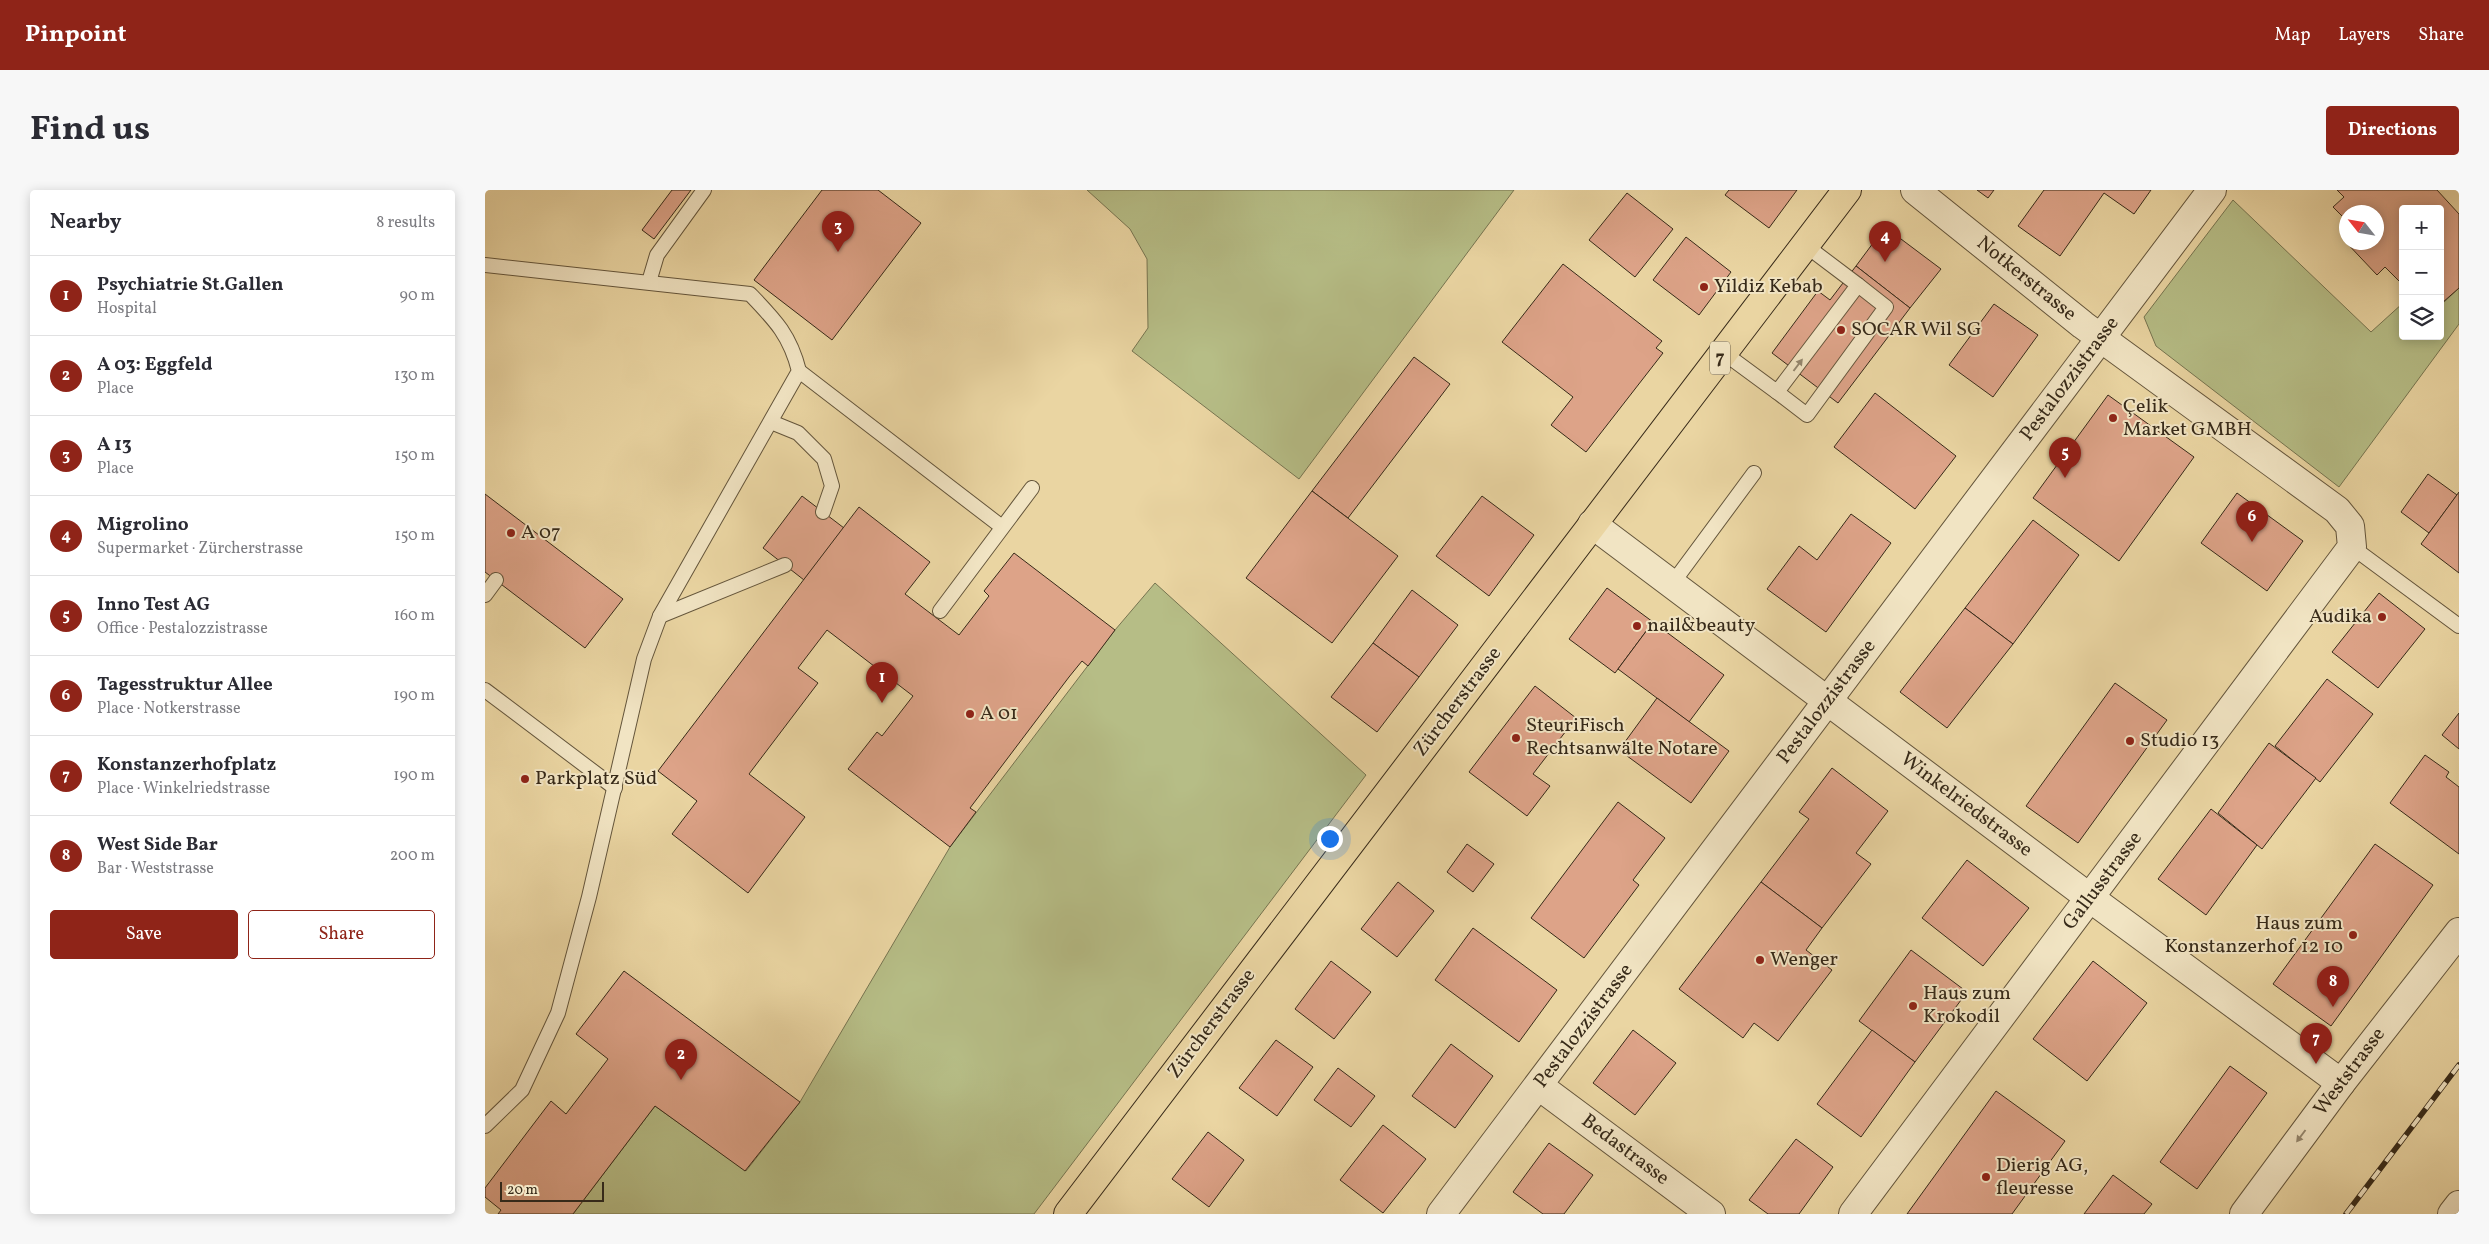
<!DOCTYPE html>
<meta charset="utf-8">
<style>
body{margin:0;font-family:Vollkorn,serif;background:#f7f7f7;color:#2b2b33}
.controls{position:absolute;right:15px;top:15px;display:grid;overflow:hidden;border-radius:5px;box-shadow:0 2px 12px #0003}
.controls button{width:45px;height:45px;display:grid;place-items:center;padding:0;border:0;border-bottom:1px solid #e1e1e2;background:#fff;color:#2b2b33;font:25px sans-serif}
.compass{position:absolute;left:1854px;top:15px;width:45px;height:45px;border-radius:50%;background:#fff;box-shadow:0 2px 12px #0003;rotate:301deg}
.scale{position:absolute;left:15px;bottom:12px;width:104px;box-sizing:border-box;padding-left:5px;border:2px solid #372a19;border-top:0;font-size:14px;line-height:18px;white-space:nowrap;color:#372a19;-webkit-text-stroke:4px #f1e4c3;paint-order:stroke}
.you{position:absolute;left:844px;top:648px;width:18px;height:18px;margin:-12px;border:4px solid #fff;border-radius:50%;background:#1a73e8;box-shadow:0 0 0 8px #1a73e833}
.badge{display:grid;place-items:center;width:32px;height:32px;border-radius:50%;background:#8f2418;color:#fff;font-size:16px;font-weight:700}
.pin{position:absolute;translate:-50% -41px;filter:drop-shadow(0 1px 2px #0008)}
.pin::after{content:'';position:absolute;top:26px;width:18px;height:15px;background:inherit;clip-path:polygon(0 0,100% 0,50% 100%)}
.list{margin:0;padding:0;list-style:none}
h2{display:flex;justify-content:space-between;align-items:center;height:65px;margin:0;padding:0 20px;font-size:21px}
h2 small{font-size:16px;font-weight:400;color:#7c7c81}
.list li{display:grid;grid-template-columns:32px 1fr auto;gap:15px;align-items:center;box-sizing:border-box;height:80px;padding:0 20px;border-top:1px solid #e1e1e2}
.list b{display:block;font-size:19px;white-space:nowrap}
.list p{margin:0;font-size:16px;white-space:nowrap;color:#7c7c81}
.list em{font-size:16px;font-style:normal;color:#7c7c81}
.actions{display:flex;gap:10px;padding:15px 20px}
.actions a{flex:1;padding:11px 0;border:1px solid #8f2418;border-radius:5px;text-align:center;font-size:18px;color:#8f2418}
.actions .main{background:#8f2418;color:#fff}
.icon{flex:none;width:28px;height:28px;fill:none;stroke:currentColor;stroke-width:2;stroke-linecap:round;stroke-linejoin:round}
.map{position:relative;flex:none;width:1974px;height:1024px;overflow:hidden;border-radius:5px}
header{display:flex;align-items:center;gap:30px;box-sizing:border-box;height:70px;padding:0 25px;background:#8f2418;color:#fff}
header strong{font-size:24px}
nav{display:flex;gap:28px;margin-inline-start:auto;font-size:18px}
.intro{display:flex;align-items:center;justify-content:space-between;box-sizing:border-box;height:120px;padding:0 30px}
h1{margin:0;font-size:35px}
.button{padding:12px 22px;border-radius:5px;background:#8f2418;color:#fff;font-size:18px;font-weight:700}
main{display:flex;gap:30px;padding:0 30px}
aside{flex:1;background:#fff;border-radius:5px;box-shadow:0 2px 12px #0003}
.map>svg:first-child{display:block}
</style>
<header>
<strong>Pinpoint</strong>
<nav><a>Map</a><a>Layers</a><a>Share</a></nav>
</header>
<div class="intro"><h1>Find us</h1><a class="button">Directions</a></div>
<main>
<aside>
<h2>Nearby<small>8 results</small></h2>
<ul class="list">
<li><span class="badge">1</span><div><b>Psychiatrie St.Gallen</b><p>Hospital</p></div><em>90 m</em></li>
<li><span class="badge">2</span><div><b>A 03: Eggfeld</b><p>Place</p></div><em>130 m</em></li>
<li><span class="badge">3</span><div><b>A 13</b><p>Place</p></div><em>150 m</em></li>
<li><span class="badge">4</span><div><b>Migrolino</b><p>Supermarket · Zürcherstrasse</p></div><em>150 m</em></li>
<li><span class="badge">5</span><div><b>Inno Test AG</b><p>Office · Pestalozzistrasse</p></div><em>160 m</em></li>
<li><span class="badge">6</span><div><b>Tagesstruktur Allee</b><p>Place · Notkerstrasse</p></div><em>190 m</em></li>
<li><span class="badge">7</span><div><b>Konstanzerhofplatz</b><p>Place · Winkelriedstrasse</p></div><em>190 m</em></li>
<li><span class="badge">8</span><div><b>West Side Bar</b><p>Bar · Weststrasse</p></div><em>200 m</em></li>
</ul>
<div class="actions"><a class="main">Save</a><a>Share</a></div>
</aside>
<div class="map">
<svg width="1974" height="1024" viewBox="0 0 1974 1024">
<rect width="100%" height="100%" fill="#ead5a2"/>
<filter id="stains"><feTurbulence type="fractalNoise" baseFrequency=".004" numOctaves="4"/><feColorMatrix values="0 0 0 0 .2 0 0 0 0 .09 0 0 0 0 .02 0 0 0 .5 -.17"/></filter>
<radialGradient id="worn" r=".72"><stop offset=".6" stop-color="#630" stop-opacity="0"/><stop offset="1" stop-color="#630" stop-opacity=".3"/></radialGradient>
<g fill="#b6bd86" stroke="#767450">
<path d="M602,0H1029L814,289L647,161L663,138L662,69L645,39Z"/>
<path d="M1748,10L1886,142L1918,113V146H1955V111L1958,113L1974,98V134L1854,297L1671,156L1659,127Z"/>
<path d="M670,393L881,585L549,1024H88L170,916L261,981L315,912L465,657L630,440Z"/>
</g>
<g fill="#dda388" stroke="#372a19">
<path d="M187,0H206L169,49L157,40Z"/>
<path d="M337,0H393L436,33L347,150L269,90Z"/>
<path d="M1244,0H1312L1284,38L1240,5Z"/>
<path d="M1492,0H1509L1503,8Z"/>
<path d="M1559,0H1666L1649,24L1619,3L1575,66L1533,36Z"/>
<path d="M1852,0H1952L1974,24V98L1957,113L1955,111V19H1918V95L1900,77L1892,85L1858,49L1862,45V52H1892V22H1862V31L1848,17L1859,7Z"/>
<path d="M1142,3L1188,39L1150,87L1104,50Z"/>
<path d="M1400,37L1456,79L1425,118L1371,76Z"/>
<path d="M1201,47L1246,82L1214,125L1168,90Z"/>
<path d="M1078,74L1177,151L1171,158L1178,163L1101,262L1066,235L1088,207L1017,152Z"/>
<path d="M1371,76L1425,118L1353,213L1287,163L1333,101L1345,110Z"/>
<path d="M1509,114L1553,145L1508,207L1464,175Z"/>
<path d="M929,167L965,194L863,328L827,301Z"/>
<path d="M1390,203L1471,266L1430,319L1349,257Z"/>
<path d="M1623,205L1709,267L1634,371L1548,308Z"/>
<path d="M1943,284L1972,305L1944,343L1916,322Z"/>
<path d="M827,301L913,366L847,453L761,388Z"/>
<path d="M1974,302V383L1936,354Z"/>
<path d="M1752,303L1818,351L1782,401L1716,353Z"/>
<path d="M0,304L138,409L100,458L0,382Z"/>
<path d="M317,306L359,338L319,390L278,358Z"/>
<path d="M997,306L1049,345L1004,406L951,366Z"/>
<path d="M374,317L445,372L420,404L474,445L504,406L499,401L529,363L630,440L603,476L597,471L584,487L485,618L491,622L465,657L363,579L392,542L397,546L428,506L342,440L313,478L333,493L264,584L320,627L263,703L187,644L212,611L173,581Z"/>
<path d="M1366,324L1406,353L1341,442L1282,399L1314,356L1332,370Z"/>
<path d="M1548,330L1594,365L1528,454L1480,418Z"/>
<path d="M1122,398L1168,432L1130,483L1084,449Z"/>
<path d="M927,400L973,435L934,487L888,453Z"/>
<path d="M1894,403L1940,439L1893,498L1847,462Z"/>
<path d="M1480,418L1528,454L1462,538L1415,502Z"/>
<path d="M1168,432L1239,485L1204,532L1133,479Z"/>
<path d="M888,453L934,487L892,542L846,507Z"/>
<path d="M1842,489L1888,524L1835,592L1790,556Z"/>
<path d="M1630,493L1682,530L1593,653L1541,616Z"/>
<path d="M1050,496L1091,528L1048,584L1065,596L1042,626L984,582Z"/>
<path d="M1172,508L1244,561L1206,613L1134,560Z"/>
<path d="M1974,523V559L1957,545Z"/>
<path d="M1784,553L1831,588L1777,659L1733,623Z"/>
<path d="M1940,565L1964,582L1961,587L1974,597V664L1905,613Z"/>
<path d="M1347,578L1403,621L1371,663L1386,674L1337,738L1276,692L1324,629L1314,622Z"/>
<path d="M1133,612L1180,648L1148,690L1154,695L1099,768L1046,728Z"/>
<path d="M1726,619L1772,655L1721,725L1673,689Z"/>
<path d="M982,654L1009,674L988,702L962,682Z"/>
<path d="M1890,654L1948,695L1846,836L1788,794Z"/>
<path d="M1482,670L1544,718L1498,776L1437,728Z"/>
<path d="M913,692L949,721L912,767L876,739Z"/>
<path d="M1276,692L1337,738L1321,760L1347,780L1293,851L1269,833L1258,848L1194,799Z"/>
<path d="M988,738L1072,800L1034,852L950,790Z"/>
<path d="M1426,760L1482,802L1430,872L1374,831Z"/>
<path d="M846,771L886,802L849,849L810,819Z"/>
<path d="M1608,771L1662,813L1602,891L1548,849Z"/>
<path d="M139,781L315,912L260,981L170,916L88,1024H13L16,1020L0,1007V998L66,911L81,924L123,869L91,844Z"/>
<path d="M1148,840L1191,873L1150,925L1108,893Z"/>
<path d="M1387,840L1430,872L1376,947L1332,914Z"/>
<path d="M791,850L828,877L792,926L754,898Z"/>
<path d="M966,854L1008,886L970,938L927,906Z"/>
<path d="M1745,876L1782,903L1712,999L1675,972Z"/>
<path d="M853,878L890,906L866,937L829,910Z"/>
<path d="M1511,901L1580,951L1527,1024H1422Z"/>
<path d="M898,935L941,969L898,1023L855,990Z"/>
<path d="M723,942L759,970L724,1017L687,989Z"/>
<path d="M1311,949L1348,977L1314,1024H1283L1264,1010Z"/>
<path d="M1064,953L1108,985L1079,1024H1058L1028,1002Z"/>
<path d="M1628,985L1667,1014L1659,1024H1599Z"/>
</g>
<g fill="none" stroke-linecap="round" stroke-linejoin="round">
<g stroke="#64553b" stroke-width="16">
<g id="service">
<path d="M0,75L265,104C290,130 305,145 314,181L175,426L159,469L104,707L73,823L37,900L0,936"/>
<path d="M164,92L172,65L219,0"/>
<path d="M1239,163L1292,202L1373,95L1320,55"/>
<path d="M314,181L517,337"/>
<path d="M1292,202L1322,225L1401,117L1373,95"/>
<path d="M286,232L313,243L339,269L347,296L338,322"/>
<path d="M1867,357L1974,436"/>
<path d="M1187,394L1269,283"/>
<path d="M0,405L11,390"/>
<path d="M455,421L547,298"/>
<path d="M175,426L300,375"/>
<path d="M0,500L130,598"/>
</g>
</g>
<g stroke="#64553b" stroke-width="30">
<g id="minor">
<path d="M1107,334L1605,708L1856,893"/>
<path d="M1054,896L1226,1024"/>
<path d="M956,1024L1727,0"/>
<path d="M1368,1024L1867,357L1865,336L1852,320L1598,135L1430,0"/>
<path d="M1759,1024L1856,893L1974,742"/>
<path d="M1967,1024L1974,1015"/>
</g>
</g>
<g stroke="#372a19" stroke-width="30">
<path id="primary" d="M583,1024L1362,0"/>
</g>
<use href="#service" stroke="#f1e4c3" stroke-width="14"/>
<use href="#minor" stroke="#f1e4c3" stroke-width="28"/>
<use href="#primary" stroke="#ead5a2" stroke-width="28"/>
<g stroke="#372a19" stroke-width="5.5">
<path id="rail" d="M1861,1024L1974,875"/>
</g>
<use href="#rail" stroke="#f1e4c3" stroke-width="4" stroke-dasharray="11" stroke-linecap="butt"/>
</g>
<defs><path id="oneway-solid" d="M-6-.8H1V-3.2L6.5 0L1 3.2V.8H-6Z" transform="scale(1.25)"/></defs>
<g fill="#94876e">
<use href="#oneway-solid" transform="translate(1313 175) rotate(-53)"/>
<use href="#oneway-solid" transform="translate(1816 946) rotate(127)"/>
</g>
<g fill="#8f2418" stroke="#f1e4c3" stroke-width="2">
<circle cx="1219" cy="97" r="5"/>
<circle cx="1356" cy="140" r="5"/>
<circle cx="1628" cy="228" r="5"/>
<circle cx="26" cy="343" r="5"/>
<circle cx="1897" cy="427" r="5"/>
<circle cx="1152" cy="436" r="5"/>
<circle cx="485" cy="524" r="5"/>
<circle cx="1031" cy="548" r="5"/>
<circle cx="1645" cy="551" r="5"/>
<circle cx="40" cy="589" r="5"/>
<circle cx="1868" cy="745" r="5"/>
<circle cx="1275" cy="770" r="5"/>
<circle cx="1428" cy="816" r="5"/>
<circle cx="1501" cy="987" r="5"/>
</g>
<g text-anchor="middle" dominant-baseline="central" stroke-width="4" stroke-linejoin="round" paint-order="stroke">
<rect fill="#f1e4c3" stroke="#6f624c" stroke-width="1" x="1225" y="151.5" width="20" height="33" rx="4"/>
<g font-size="19" font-weight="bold" fill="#372a19">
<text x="1235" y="168">7</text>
</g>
<g font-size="20" fill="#372a19" stroke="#f1e4c3">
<text transform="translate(1541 89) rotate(39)">Notkerstrasse</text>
<text transform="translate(1585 189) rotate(-53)">Pestalozzistrasse</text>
<text transform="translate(973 512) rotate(-53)">Zürcherstrasse</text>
<text transform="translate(1342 512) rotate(-53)">Pestalozzistrasse</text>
<text transform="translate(1481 615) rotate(37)">Winkelriedstrasse</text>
<text transform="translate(1618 691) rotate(-53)">Gallusstrasse</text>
<text transform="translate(727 834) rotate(-53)">Zürcherstrasse</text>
<text transform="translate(1099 836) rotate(-53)">Pestalozzistrasse</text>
<text transform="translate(1865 882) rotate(-53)">Weststrasse</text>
<text transform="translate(1140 960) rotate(37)">Bedastrasse</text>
</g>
<g font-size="20" fill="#372a19" stroke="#f1e4c3" text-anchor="start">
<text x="1229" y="97">Yildiz Kebab</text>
<text x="1366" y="140">SOCAR Wil SG</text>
<text x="1638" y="217">Çelik<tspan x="1638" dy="23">Market GMBH</tspan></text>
<text x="36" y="343">A 07</text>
<text x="1887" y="427" text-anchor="end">Audika</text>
<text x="1162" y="436">nail&amp;beauty</text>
<text x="495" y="524">A 01</text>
<text x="1041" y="536">SteuriFisch<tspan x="1041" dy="23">Rechtsanwälte Notare</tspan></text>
<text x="1655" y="551">Studio 13</text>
<text x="50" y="589">Parkplatz Süd</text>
<text x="1858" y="734" text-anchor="end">Haus zum<tspan x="1858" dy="23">Konstanzerhof 12 10</tspan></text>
<text x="1285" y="770">Wenger</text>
<text x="1438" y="804">Haus zum<tspan x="1438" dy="23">Krokodil</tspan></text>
<text x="1511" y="976">Dierig AG,<tspan x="1511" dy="23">fleuresse</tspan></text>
</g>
</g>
<rect width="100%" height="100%" filter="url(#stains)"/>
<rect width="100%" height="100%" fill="url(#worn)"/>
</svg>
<div class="controls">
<button>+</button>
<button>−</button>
<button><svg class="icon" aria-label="layers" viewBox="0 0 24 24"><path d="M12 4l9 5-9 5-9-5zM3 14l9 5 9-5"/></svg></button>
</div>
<svg class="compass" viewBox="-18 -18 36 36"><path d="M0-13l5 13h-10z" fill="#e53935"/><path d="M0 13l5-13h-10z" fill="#7c7c81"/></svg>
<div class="scale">20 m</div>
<div class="you"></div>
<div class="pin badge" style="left:397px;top:513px">1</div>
<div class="pin badge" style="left:196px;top:890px">2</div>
<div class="pin badge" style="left:353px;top:62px">3</div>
<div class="pin badge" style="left:1400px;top:72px">4</div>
<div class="pin badge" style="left:1580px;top:288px">5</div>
<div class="pin badge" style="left:1767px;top:352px">6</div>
<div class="pin badge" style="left:1831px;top:874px">7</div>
<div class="pin badge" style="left:1848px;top:817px">8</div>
</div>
</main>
